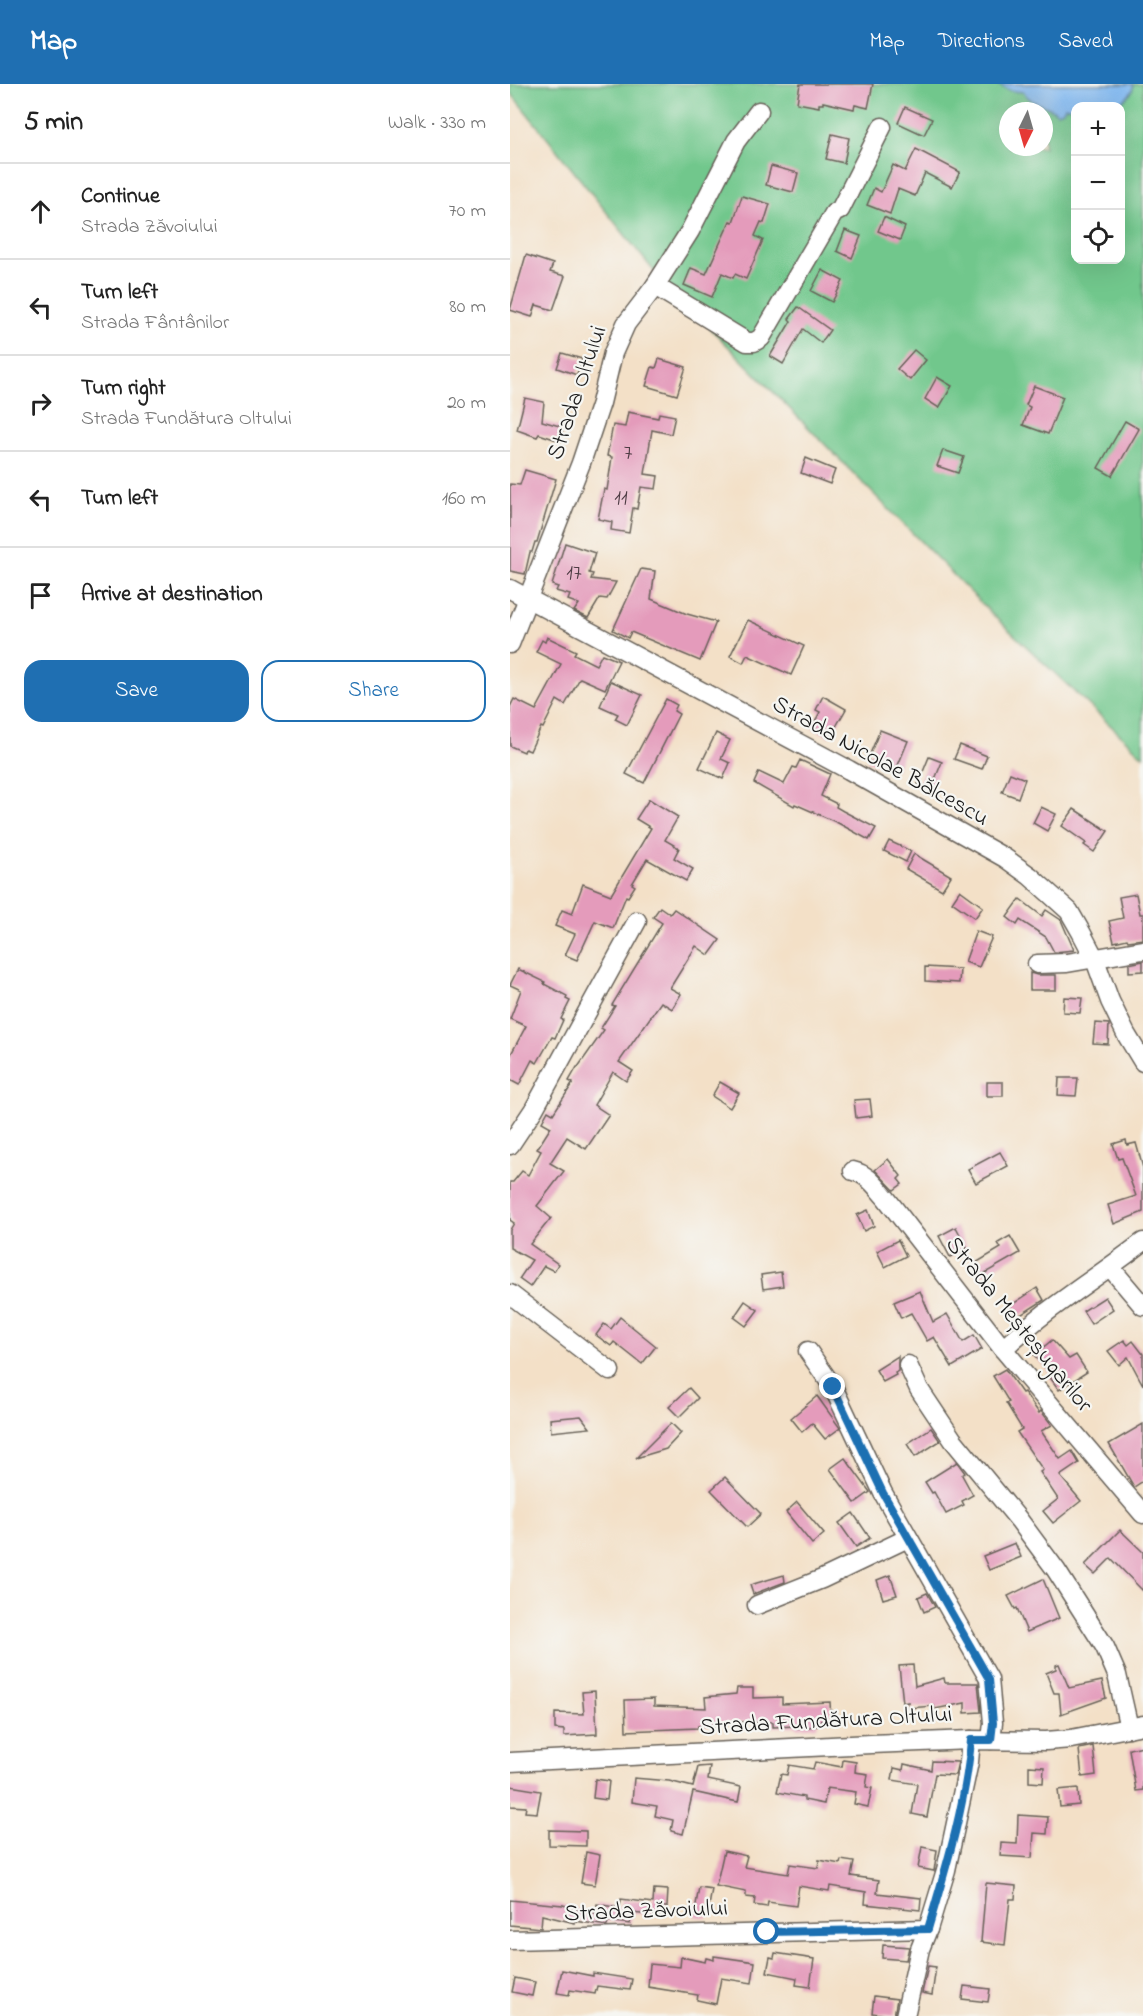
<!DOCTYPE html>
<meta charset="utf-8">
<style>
body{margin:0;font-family:"Indie Flower",sans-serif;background:#f6f6f6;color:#222}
.controls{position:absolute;right:18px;top:18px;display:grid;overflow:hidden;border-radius:12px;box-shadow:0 6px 24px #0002}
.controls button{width:54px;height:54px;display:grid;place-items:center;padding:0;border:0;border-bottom:2px solid #e0e0e0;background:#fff;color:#222;font:30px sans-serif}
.compass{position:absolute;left:489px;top:18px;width:54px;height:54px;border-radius:50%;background:#fff;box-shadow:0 6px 24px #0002;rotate:185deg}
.stop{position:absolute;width:18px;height:18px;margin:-14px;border:4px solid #1f6fb2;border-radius:50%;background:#fff}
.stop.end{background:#1f6fb2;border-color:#fff;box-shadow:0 2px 6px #0008}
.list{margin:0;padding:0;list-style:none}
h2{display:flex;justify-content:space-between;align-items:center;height:78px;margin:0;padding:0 24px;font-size:26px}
h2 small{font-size:20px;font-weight:400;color:#767676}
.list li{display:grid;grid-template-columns:39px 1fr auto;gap:18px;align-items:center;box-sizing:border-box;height:96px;padding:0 24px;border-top:2px solid #e0e0e0}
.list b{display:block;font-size:22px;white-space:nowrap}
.list p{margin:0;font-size:20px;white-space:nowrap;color:#767676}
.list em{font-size:20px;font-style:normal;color:#767676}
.actions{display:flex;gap:12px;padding:18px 24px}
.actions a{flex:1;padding:14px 0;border:2px solid #1f6fb2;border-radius:18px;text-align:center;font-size:21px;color:#1f6fb2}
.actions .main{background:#1f6fb2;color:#fff}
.icon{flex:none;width:33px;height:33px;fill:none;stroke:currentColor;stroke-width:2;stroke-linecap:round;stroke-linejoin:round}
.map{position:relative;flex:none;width:633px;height:1932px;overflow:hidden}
header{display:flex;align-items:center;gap:36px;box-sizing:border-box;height:84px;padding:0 30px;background:#1f6fb2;color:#fff}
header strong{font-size:28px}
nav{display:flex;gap:33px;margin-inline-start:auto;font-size:21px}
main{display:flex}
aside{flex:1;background:#fff}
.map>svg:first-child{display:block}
</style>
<header>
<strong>Map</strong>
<nav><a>Map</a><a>Directions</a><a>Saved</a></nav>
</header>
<main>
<aside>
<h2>5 min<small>Walk · 330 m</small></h2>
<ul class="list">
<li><svg class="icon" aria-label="ahead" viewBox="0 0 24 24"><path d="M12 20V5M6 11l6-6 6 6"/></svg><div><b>Continue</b><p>Strada Zăvoiului</p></div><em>70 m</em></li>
<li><svg class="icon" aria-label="left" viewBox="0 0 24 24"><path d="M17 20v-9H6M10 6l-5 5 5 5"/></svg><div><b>Turn left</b><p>Strada Fântânilor</p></div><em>80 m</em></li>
<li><svg class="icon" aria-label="right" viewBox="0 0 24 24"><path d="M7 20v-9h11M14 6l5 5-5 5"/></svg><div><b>Turn right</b><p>Strada Fundătura Oltului</p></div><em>20 m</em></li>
<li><svg class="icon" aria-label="left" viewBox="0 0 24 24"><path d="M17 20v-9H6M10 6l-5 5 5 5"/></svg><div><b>Turn left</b></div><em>160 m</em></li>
<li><svg class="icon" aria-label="arrive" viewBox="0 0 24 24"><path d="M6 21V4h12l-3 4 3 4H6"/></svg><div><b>Arrive at destination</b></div></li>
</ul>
<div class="actions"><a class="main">Save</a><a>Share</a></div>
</aside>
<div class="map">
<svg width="633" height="1932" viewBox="0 0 633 1932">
<rect width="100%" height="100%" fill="#f6f6f2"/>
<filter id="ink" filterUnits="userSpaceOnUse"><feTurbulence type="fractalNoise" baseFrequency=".0167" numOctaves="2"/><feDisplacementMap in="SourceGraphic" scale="12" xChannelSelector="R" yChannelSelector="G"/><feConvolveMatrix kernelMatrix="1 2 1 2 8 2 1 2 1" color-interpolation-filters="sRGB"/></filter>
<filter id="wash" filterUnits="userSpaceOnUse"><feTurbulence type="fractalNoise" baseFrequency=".008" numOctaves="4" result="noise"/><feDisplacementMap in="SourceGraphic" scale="24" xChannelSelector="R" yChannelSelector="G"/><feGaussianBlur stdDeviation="1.35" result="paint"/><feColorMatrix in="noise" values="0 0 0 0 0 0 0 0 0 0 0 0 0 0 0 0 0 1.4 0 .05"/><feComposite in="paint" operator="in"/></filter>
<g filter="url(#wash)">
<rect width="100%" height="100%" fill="#f3e0c7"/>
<path fill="#71c78c" stroke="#467254" stroke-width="1.5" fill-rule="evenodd" d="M0,0H633V672L485,533L143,186L0,8ZM566,22H610V176H566ZM498,27H534V63H498Z"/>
<path fill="#80b7ef" stroke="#4e6a86" stroke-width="1.5" d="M486,0H623C625,10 613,16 606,22H566L565,28L561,23H555L553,27L547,29C534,18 526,25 513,8L501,7Z"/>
<g id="blocks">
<g fill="#e49bbb">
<path d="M290,0H363L358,24L345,21L344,25L313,18V20H309V23L287,19Z"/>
<path d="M395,23L422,35L414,51L388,39Z"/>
<path d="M322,50L339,54L334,79L316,75Z"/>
<path d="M406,65L450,88L442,103L415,89L405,112L388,105L380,130L357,121L364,104L371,108L383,81L395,87Z"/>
<path d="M261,82L288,89L283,108L256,101Z"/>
<path d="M232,112L260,120L254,139L251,138L245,152L253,156L236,195L225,190L223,194L212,189L202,213L174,201L181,184L196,190L220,137L223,138Z"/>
<path d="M374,133L395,143L390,156L368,147Z"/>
<path d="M335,146L351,152L342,174L327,167Z"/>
<path d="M16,171L43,180L40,188L55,192L43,226L26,221L22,233L0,226Z"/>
<path d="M312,186L333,197L322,218L301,207Z"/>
<path d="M288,223L320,246L311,259L293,245L273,280L260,272L281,237L279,235Z"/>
<path d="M404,266L416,276L400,296L387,285Z"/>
<path d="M52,269L72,275L67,291L47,284Z"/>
<path d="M149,275L176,283L167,311L136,302L142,283L146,284Z"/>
<path d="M427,293L442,302L429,324L415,315Z"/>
<path d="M524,302L553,313L538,350L513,341L520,323L516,321Z"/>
<path d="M15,314L34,318L32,337L53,343L50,357L29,350L27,353L7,346Z"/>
<path d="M118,328L148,334L149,329L165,332L161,350L142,346L135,390L148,392L146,405L131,403L127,425L123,424L119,449L101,446L102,438L88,435L94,405L97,406L102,373L97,372L103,341L115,343Z"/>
<path d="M615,337L629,345L602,392L588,384Z"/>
<path d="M433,366L454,373L448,389L427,382Z"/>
<path d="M296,374L325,386L320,400L291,389Z"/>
<path d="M15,386L46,395L27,458H25L22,468H20L15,490L0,487V400L10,401Z"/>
<path d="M55,459L85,469L79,489L83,490L81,495L106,498L97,515L90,514L78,534L64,527L69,520L58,516L60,511L46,507L48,503L42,501Z"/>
<path d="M131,485L145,487L141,515L177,530L206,538L190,577L121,548L118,554L103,546Z"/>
<path d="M238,536L294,562L281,591L237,571L233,579L220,572Z"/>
<path d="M37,553L66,567L64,570L86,581L92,570L109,577L95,605L70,594L55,621L47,616L33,644L31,643L20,667L15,665L14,668L0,662V623L4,615L26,626L51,580L26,568L32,556L35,558Z"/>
<path d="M101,597L132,611L117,641L105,635L108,630L90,622Z"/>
<path d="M313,612L336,625L320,653L302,643L310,628L306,626Z"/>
<path d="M156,615L167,621L164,627L169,630L134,699L116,690Z"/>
<path d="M370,646L398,657L386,686L357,677Z"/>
<path d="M206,649L220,656L211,675L220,679L213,695L189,684Z"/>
<path d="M450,661L477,672L472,685L444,675Z"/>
<path d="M419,673L432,678L421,705L408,700Z"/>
<path d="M290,676L320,690L311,712L327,720L326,723L333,727L366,744L359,756L328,739L285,720L284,722L244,699L249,688L274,700L283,683L286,684Z"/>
<path d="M500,689L515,695L508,714L492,708Z"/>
<path d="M139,715L168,733L155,756L169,764L164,774L183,785L176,797L137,775L122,800L125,802L118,813L116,812L103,844L85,837L67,876L55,871L65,850L45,842L52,826L62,830L73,800L101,811L141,744L126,735Z"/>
<path d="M531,723L546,730L537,747L523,739Z"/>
<path d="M564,725L598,747L584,768L574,761L576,759L552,742Z"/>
<path d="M379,757L401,767L396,778L374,767Z"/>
<path d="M404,770L441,792L432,806L396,785Z"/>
<path d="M450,806L473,823L465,834L442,818Z"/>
<path d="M626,810L630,830H633V855L618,857L617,855L604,858L599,837L613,834L609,813Z"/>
<path d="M510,815L532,832L536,826L551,836L564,866L544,868L536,853L510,836L507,841L497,833Z"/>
<path d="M150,823L160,830L164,825L210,856L199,871L186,862L160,904L171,910L162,925L151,918L109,978L123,987L116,997L103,988L84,1021L99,1031L76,1065L57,1053L40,1079L54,1087L27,1122L41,1134L20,1160L48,1180L44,1187L34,1182L20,1203L9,1195L22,1176L0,1164V1146L4,1139L0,1136V1098H3L12,1087L18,1091L31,1067L27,1065L41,1043L32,1038L38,1027L43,1030L63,999L59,997L67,983H68L94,946L91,944L105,922L102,921L152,839L143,833Z"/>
<path d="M466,847L482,853L469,883L455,878Z"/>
<path d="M633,877V887L619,888V880Z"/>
<path d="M415,883L450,885L449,899L415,897Z"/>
<path d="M8,885L35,898L34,900L57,912L56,915L60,917L51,935L53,936L45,954L42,953L27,979L22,976L9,1001L0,996V972L16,942L0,935L11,906L0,901Z"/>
<path d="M520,889L527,891H546V906H520Z"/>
<path d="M554,913L572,914L570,929L553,928Z"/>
<path d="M585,939L599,940L598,960L583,959Z"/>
<path d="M549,994H568L566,1012L548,1011Z"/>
<path d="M210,998L229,1009L220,1024L202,1012Z"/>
<rect x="477" y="998" width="16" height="14"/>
<path d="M360,1015L362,1032L346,1034L344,1016Z"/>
<path d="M616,1056L617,1061L626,1059L633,1084V1128L604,1140L598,1121L626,1112L612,1074L608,1075L603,1060Z"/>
<path d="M490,1068L498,1082L466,1099L458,1085Z"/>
<path d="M378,1075L391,1092L388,1095L392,1100L384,1106L365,1086Z"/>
<path d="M358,1126L364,1142L354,1147L347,1131Z"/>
<path d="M446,1143L457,1164L440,1173L429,1152Z"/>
<path d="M500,1152L510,1169L470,1192L464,1180L491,1164L488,1159Z"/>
<path d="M388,1156L396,1172L375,1183L367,1167Z"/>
<path d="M271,1188L273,1202L253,1205L251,1191Z"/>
<path d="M527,1204L534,1216L506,1234L500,1222Z"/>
<path d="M410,1207L423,1238L437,1230L453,1258L464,1251L472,1265L442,1283L424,1253L417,1257L401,1229L391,1234L384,1218Z"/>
<path d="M595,1213L603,1225L581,1240L573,1227Z"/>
<path d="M235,1217L248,1226L236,1242L224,1233Z"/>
<path d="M110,1233L146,1262L132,1280L104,1258L101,1262L86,1251L94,1240L101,1245Z"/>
<path d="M542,1256L559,1275L566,1271L577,1288L549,1306L539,1292L541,1290L524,1271Z"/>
<path d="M614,1256L618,1261L623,1257L633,1270V1301L618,1273L609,1281L598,1267Z"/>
<path d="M388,1272V1287L385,1289L386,1291L373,1298L366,1286Z"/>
<path d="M495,1285L512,1309L514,1308L529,1329L531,1327L542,1341L531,1347L550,1375L562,1367L569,1379L550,1392L571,1417L543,1439L533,1427L548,1415L530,1388L533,1386L507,1348L512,1345L496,1319L499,1318L483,1292Z"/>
<path d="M179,1304L188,1314L169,1333L159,1323Z"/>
<path d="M307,1312L330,1344L315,1355L302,1339L292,1348L281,1334Z"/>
<path d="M71,1332L80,1344L41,1348L40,1335Z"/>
<path d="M161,1339L171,1349L156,1365L126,1374Z"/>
<path d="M633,1340V1397L624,1403L599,1360Z"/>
<path d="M421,1344L430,1357L405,1373L397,1360Z"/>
<path d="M335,1374L360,1408L345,1419L320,1385Z"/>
<path d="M447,1378L455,1389L452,1391L463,1411L452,1417L454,1421L436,1430L424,1408L422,1409L415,1398Z"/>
<path d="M215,1393L251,1430L237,1443L201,1406Z"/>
<path d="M287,1418L314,1450L302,1460L276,1428Z"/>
<path d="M343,1429L360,1454L346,1463L329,1439Z"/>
<path d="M610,1446L633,1468V1507L601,1474L585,1490L575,1481Z"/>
<path d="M505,1459L511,1473L479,1486L473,1472Z"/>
<path d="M274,1491L275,1498L243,1510L240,1501Z"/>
<path d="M380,1491L387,1511L373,1515L367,1496Z"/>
<path d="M533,1495L549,1534L517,1548L507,1524L505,1525L498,1512Z"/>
<path d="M417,1509L425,1523L414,1528L408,1513Z"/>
<path d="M549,1580L559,1604L592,1597L596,1614L551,1630L549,1609H544L536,1589L546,1585V1581Z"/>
<path d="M403,1581L405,1602L434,1594L435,1599H468L471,1628L455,1629V1619L425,1625L424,1622L399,1624L398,1618L393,1619L389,1582Z"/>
<path d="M227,1604H243V1614L272,1613V1620L320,1618L321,1636L307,1637L308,1642L287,1644V1642L263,1643V1638H213V1640L188,1642V1644L116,1647L115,1616L144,1615V1622L196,1624L195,1613L226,1610Z"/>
<path d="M85,1607L87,1650L54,1652V1646L45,1645V1629L74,1630L72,1608Z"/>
<path d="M583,1662L586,1691L572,1693L569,1665Z"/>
<path d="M633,1662V1706L626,1707L619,1665Z"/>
<path d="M333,1676L346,1678L345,1688L358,1690L356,1703L362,1704L358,1723L344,1720L346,1708L317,1704L314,1720L294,1716V1713L267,1708L271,1690L277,1691L279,1681L303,1685L305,1678L332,1683Z"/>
<path d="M422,1677L448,1678L445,1691L425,1690L417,1733L402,1730L407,1700L382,1696L384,1684L393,1686L394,1680L421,1686Z"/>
<path d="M200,1682L198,1696L231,1703L228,1718L183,1708L173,1750L161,1747L163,1736L145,1732L147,1722L122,1718L124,1694L159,1697L183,1703L188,1683Z"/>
<path d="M519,1682L534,1683L533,1699L519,1698Z"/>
<path d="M85,1695L99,1697L97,1716L83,1714Z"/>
<path d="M0,1702L31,1707L27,1729L15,1728L16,1723L0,1722Z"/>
<path d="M568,1704L569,1721L550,1723L548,1706Z"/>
<path d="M508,1731L538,1733L537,1750L524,1749L522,1774L490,1772L491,1759L507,1760Z"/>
<path d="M39,1746L76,1747V1762L39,1761Z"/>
<path d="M412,1763L427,1766L424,1787L408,1784Z"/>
<path d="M214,1767L237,1772L234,1783L278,1790L280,1780L308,1784L309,1776L330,1780L331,1776L344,1778L341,1792L369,1796L367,1809L411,1814L410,1826L355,1820L356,1808L320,1802L319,1807L289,1802L286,1822L258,1818L257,1823L244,1821L245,1814L236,1813V1808L206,1802Z"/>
<path d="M76,1768L90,1771L85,1801L71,1799Z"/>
<path d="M476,1799L506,1802L505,1815H500L495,1861L471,1858Z"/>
<path d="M189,1803L202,1805L197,1834L184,1832Z"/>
<path d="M144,1805L158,1806L157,1823H151L150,1832L122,1829L120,1840L98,1837L97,1842L65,1837V1839L32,1831L31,1844L0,1841V1816L53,1821L85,1830L87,1820L110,1824L111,1815L143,1819Z"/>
<path d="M373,1861L399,1863L396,1876L372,1874Z"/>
<path d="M265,1869L304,1875L300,1903L286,1901L287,1894L257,1888L260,1873L264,1874Z"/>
<path d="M204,1872L245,1878L242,1899L211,1894L206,1920L187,1916L188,1911L138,1903L140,1880L170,1883L171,1873L195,1878L196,1874L204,1876Z"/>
<path d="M418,1882L426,1883L422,1911L412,1909Z"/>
<path d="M52,1886L83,1892V1889L122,1895L120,1906L87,1902L85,1910L60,1906L59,1911L47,1909Z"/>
<path d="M5,1894L25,1898L22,1912L2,1908Z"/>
<path d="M454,1902L480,1905L478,1918L452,1915Z"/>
<path d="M364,1912L387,1915L384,1932L362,1929Z"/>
</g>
</g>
</g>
<g filter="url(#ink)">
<use href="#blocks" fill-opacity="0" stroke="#676158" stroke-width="1.5"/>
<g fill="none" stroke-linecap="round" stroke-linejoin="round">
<g stroke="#676158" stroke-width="21">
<g id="minor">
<path d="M145,202L237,258H244L251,254L324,129L330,126L372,43"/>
<path d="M0,505L339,686L495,774L520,792L559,827L571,848L584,873L600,917L616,950L633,978"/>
<path d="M0,560L71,379L91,319L103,269L116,240L145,202L180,147L226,57L249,27"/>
<path d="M527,880L557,879L633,866"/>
<path d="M0,1061L24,1025L127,837"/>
<path d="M343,1087C358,1090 366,1103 376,1114L493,1265L633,1430"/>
<path d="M600,1183L633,1222"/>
<path d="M0,1210L100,1287"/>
<path d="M493,1265C536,1224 587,1194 633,1158"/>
<path d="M298,1267L323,1303L373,1409L479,1595L483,1639L481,1656"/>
<path d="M398,1281L409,1305L443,1356L509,1436L546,1486L595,1563L607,1591L619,1644"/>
<path d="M247,1521L312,1495L398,1454"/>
<path d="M0,1678L361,1660L461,1656L536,1657L561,1655L633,1641"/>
<path d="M0,1856L418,1845"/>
<path d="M395,1932L410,1865L418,1845L436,1786L459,1678L461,1656"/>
</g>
</g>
<use href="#minor" stroke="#fff" stroke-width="18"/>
</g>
</g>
<g fill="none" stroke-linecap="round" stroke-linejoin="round" filter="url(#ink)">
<path stroke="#1f6fb2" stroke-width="8" d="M257,1848L418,1845C436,1784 456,1719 461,1656H481L483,1639L479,1595L373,1409L323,1303"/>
</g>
<g text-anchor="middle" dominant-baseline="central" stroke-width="4.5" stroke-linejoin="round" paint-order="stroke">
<g font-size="21" fill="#4e3c44">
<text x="118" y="370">7</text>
<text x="111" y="415">11</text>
<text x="64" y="490">17</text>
</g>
<g font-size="24" fill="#1c1c1c" stroke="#f6f6f2">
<text transform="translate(68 309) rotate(-71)">Strada Oltului</text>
<text transform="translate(370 678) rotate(29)">Strada Nicolae Bălcescu</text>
<text transform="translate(508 1241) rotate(51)">Strada Meșteșugarilor</text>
<text transform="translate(316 1638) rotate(-3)">Strada Fundătura Oltului</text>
<text transform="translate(136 1828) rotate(-2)">Strada Zăvoiului</text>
</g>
</g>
</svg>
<div class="controls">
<button>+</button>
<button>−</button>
<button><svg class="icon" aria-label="locate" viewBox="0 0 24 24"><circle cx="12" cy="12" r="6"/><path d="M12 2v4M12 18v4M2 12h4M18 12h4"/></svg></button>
</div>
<svg class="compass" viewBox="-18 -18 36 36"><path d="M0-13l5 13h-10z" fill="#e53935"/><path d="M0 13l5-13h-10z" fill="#767676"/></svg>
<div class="stop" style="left:257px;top:1848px"></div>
<div class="stop end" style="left:323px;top:1303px"></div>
</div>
</main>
